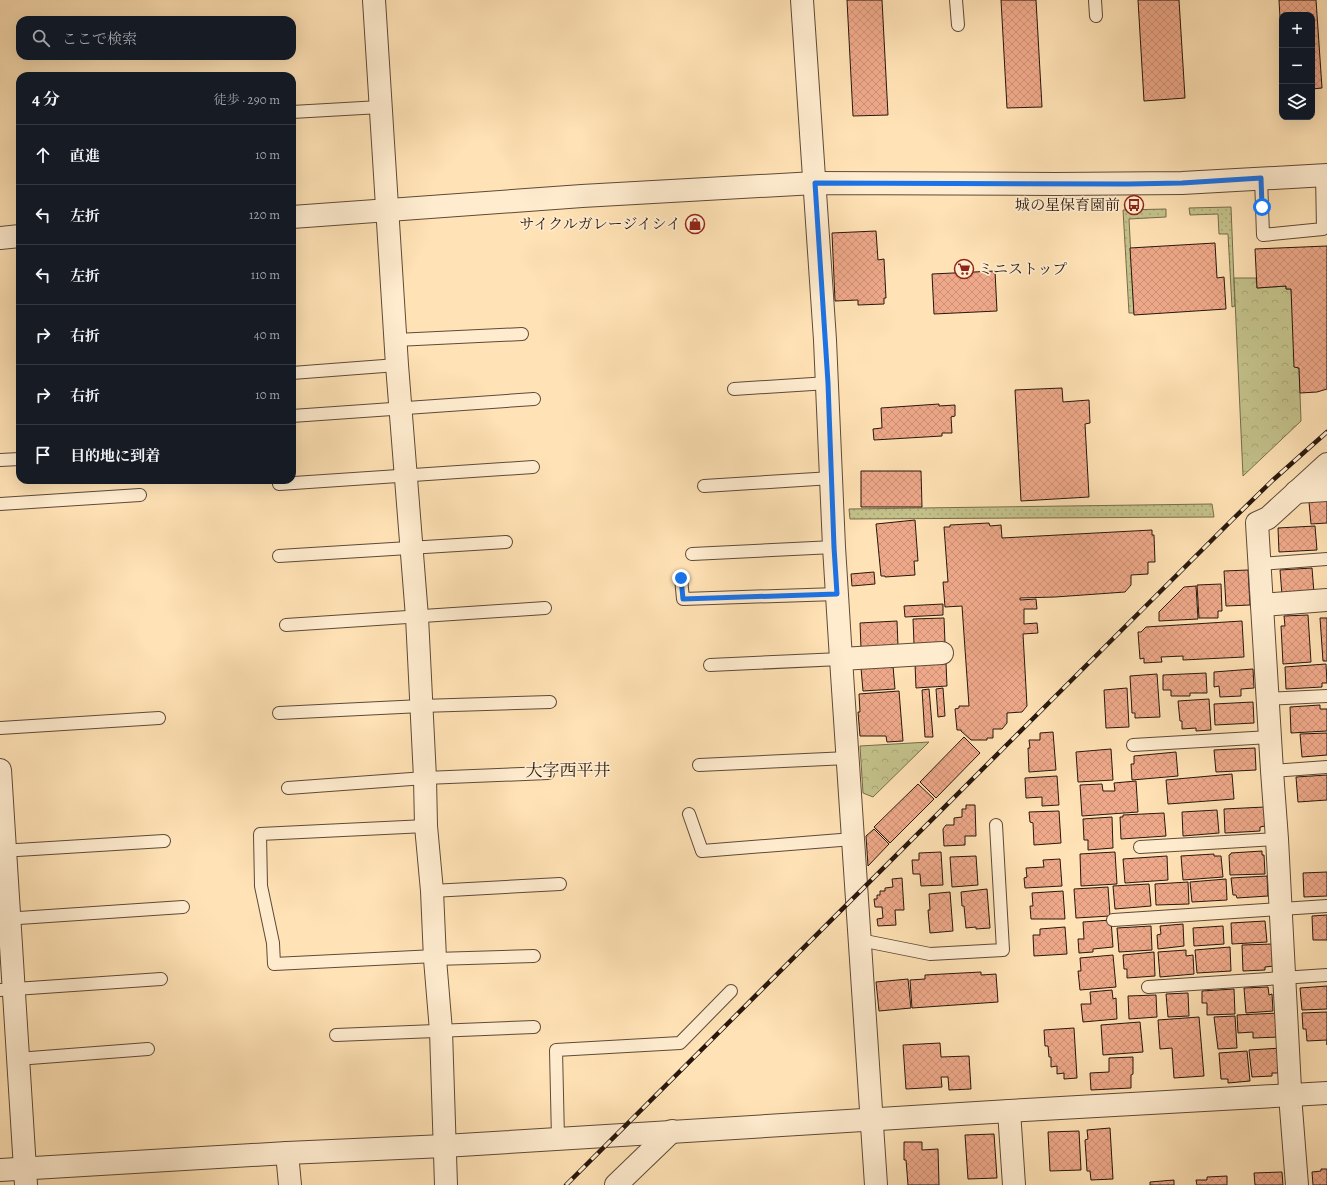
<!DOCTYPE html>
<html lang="ja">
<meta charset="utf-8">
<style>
body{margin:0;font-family:Alegreya,"Noto Serif JP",serif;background:#242831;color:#f1f3f6}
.controls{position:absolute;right:12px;top:12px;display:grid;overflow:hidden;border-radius:8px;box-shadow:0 4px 16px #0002}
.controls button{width:36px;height:36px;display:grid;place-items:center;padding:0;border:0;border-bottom:1px solid #363941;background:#171b24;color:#f1f3f6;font:20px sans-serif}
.stop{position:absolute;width:12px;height:12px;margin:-9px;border:3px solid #1a73e8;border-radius:50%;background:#fff}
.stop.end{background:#1a73e8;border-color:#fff;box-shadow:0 1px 4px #0008}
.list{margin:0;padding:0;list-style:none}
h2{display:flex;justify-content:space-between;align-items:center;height:52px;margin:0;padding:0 16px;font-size:17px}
h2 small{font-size:13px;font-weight:400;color:#9ea1a6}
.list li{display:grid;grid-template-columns:26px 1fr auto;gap:12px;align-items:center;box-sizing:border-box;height:60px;padding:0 16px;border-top:1px solid #363941}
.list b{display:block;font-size:15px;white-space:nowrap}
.list em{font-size:13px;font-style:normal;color:#9ea1a6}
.icon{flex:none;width:22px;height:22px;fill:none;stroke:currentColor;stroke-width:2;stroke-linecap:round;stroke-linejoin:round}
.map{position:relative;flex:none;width:1327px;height:1185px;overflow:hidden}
.search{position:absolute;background:#171b24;box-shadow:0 4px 16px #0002;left:16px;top:16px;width:280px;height:44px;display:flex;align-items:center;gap:10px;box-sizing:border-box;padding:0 14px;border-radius:12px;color:#9ea1a6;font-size:15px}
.panel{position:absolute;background:#171b24;box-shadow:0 4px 16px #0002;left:16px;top:72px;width:280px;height:412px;border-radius:12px}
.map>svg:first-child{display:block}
</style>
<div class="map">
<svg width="1327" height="1185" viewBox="0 0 1327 1185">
<defs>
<pattern id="grass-dots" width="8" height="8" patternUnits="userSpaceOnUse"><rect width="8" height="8" fill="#c4c28b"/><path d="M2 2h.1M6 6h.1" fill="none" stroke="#a8a677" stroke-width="1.8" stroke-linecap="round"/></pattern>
<pattern id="park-crowns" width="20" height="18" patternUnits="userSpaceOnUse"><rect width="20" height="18" fill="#c4c28b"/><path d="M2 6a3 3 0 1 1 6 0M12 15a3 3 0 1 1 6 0" fill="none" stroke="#a8a677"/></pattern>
<pattern id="building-cross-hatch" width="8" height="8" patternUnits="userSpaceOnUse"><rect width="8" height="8" fill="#efa98a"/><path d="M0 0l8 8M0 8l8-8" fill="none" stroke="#cd9176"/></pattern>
</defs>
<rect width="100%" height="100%" fill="#ffe2b5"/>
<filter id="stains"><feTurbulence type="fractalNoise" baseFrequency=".005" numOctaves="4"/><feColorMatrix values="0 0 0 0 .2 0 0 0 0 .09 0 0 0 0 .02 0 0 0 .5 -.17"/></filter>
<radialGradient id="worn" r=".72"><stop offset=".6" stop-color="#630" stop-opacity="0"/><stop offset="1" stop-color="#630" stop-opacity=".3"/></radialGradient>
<g fill="url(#grass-dots)" stroke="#766c4c">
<path d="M1231,207L1235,306L1232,307L1228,234H1219L1218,214L1190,215L1189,208Z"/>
<path d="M1166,209V217L1129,219L1134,313H1129L1123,210Z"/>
<path d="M1212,504L1214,517L850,519L849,509Z"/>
</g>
<g fill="url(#park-crowns)" stroke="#766c4c">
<path d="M1234,278H1256L1257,288L1286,286V289H1291L1297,366V368H1299L1301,421L1243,476Z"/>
<path d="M929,742L873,797L863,793L860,746Z"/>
</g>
<g fill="url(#building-cross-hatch)" stroke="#28170d">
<path d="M847,0H882L888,115L853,116Z"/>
<path d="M1001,0H1036L1042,107L1007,108Z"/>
<path d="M1138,0H1179L1185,98L1144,101Z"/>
<path d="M1279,0H1316L1322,88L1312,89V15H1282V55Z"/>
<path d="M876,231L878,260L884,259L886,298H884V304L858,305V300L835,301L832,233Z"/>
<path d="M1215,243L1217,278L1224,277L1226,309L1134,315L1130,248Z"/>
<path d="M1327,246V389L1317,392L1300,393L1299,368L1294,367L1291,289H1286V286L1257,288L1255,249Z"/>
<path d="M995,271L997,311L934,314L932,274Z"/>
<path d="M1062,388L1063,402L1089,400L1090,423L1085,424L1089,497L1021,501L1015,390Z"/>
<path d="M939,404V406L955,405V416L951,417L952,433H942V436L874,440L873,429L882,428L881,408Z"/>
<path d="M861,471H921L922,507H861Z"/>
<path d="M1327,500V523L1311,524L1309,502Z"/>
<path d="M915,520L918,561H914L915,575L885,577V576H881L876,524Z"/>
<path d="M989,523L990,526L1001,525L1002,538L1152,530V535H1154L1155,562H1148V574L1131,575V585L1125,592L1055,597L1020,598V600L1036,599L1037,609H1024V624L1037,623L1038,633L1023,634L1027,706L1022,712L1007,713V723L1002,729H993V738H987V740H971L961,731V730H957L955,709L959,708V706H969L962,606L945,607L943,582H948L944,527H950V525Z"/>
<path d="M1315,526L1317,550L1279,552L1278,528Z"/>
<path d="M1312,568L1314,593L1282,595L1280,570Z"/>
<path d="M1248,570L1250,605L1226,606L1224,571Z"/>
<path d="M874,572L875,584L852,586L851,574Z"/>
<path d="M1221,584L1222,611H1218V618H1199L1197,585Z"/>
<path d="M1196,586L1198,619L1159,621V612L1184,587Z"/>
<path d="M943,604V615L905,617L904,606Z"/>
<path d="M1308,615L1311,662L1283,664L1281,626H1285L1284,616Z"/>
<path d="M944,618L945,643L914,644L913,619Z"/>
<path d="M1320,618H1327V661H1323Z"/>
<path d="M897,621L898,646L861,648L860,623Z"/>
<path d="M1242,621L1244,657L1183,660V656L1161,657L1162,662L1144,663V658L1140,659L1138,632H1141L1146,627Z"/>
<path d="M946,663L947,686L916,688L915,664Z"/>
<path d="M1326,664L1327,683H1322V687L1286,689L1285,667Z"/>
<path d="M893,666L895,689L863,691L861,668Z"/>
<path d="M1253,669L1254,688L1241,689V696L1220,697L1219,686L1214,687V672Z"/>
<path d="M1206,673L1207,693H1190V696H1171V690H1163V675Z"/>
<path d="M1157,674L1160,717L1135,718V713H1132L1130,676Z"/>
<path d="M943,688L945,716L938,717L936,689Z"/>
<path d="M1127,688L1129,727L1106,728L1104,690Z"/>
<path d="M929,689L933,737H925L922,690Z"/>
<path d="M899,691L903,741L887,742L886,736H860L858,712H860L859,694Z"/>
<path d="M1209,699L1211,730L1196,731V728L1182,729V721H1180L1178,701Z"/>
<path d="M1253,702L1254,723L1215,725L1214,704Z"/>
<path d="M1320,705V709H1327V731L1291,733L1290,707Z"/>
<path d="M1053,732L1056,770L1029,772L1028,748H1030L1029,740H1040V733Z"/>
<path d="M1327,733V755L1302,757L1300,734Z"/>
<path d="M964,737L980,753L936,798L920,782Z"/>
<path d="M1255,748L1256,770L1216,772L1214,750Z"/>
<path d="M1111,749L1113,780L1078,782L1076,752Z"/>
<path d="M1176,752L1178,776L1132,780L1131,764H1134V756Z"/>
<path d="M1232,774L1234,799L1168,804L1166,780Z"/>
<path d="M1327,775V800L1298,802L1296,777Z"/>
<path d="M1057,776L1059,805L1042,806V797L1026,798L1025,778Z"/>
<path d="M1136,781L1138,812L1082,816L1080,785L1102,784L1103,791H1115L1114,783Z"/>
<path d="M918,784L934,799L890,843L874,827Z"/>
<path d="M966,805H975L976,836H965V845L944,846L943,829L946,825H954V818L962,817V809H966Z"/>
<path d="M1265,807V826L1260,827V831L1225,833L1224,809Z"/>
<path d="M1217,810L1219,833L1183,836L1182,812Z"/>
<path d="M1059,811L1061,843L1034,845L1033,823L1030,822L1029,812Z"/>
<path d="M1164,813L1166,836L1121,839L1120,817H1123V815Z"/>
<path d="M1112,817L1113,848L1088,850V840H1084L1083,819Z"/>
<path d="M874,829L889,844L868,866L866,836Z"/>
<path d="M1262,851V855H1264L1265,874L1230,875L1229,855L1231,854V853Z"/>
<path d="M941,852L943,885L921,886L920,874H913L912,860H919V853Z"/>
<path d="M1115,852L1117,884L1081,886L1080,854Z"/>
<path d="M1214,854V856H1221L1223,877L1183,880L1181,856Z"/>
<path d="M976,856L978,885L952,887L950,857Z"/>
<path d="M1167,856L1168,880L1125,883L1123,859Z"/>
<path d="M1060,859L1062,886L1025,888L1024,878L1027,877L1026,868L1044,867L1043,860Z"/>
<path d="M1327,872V896L1304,897L1303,873Z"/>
<path d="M1267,876L1268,896L1237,898L1236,895H1233L1231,878Z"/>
<path d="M902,878L904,910H895L896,925L878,926L877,919L883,918L882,907H875L874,899H877V895H880V891H885V888L893,887L892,879Z"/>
<path d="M1226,879L1227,900L1192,902L1190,882Z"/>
<path d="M1188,882L1189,904L1156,905L1155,884Z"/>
<path d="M1149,884L1151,906L1115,909L1113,886Z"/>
<path d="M1108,887L1110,916L1076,918L1074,889Z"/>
<path d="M987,889L990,928L976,929V927L966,928L964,906H962L961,892Z"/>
<path d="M1063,891L1065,919H1031L1030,906H1033L1032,893Z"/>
<path d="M950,892L953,931L930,933L928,910H930L929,894Z"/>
<path d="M1327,915V940H1313L1312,916Z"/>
<path d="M1111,920L1113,947L1093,949V952L1079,953L1078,939H1084L1083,922Z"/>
<path d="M1265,921L1267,942L1232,944L1231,923Z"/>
<path d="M1183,924L1184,946L1158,949L1157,935L1161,934L1160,926Z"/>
<path d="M1151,926L1152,950L1119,952L1117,928Z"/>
<path d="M1223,926L1224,944L1194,946L1193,928Z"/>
<path d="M1065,927L1067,954L1034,956L1033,935H1040V929Z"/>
<path d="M1273,944L1274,966L1265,967V970L1243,971L1242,945Z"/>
<path d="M1230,947L1231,971L1197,973L1195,950Z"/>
<path d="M1186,950V956L1193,955L1194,974L1160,977L1158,952Z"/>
<path d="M1154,952L1155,976L1127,978V969H1124L1123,955Z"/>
<path d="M1113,955L1116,987L1080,990L1078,971H1081L1080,958Z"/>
<path d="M981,972V975L996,974L998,1002L912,1008L910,980L925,979V975Z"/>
<path d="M908,979L911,1008L879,1011L876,982Z"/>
<path d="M1327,986V1009L1302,1010L1300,988Z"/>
<path d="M1268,987L1269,995L1272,994L1273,1011L1246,1013L1244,988Z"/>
<path d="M1234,989L1235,1014L1207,1015V1003H1202V991Z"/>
<path d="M1112,990L1113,999L1116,998L1117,1019L1083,1022L1081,1004H1091L1090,992Z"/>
<path d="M1188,993L1189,1016L1168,1017L1166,994Z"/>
<path d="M1156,995L1157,1017L1129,1019L1128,996Z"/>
<path d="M1327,1012V1045V1040L1307,1041L1306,1029H1303L1302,1013Z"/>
<path d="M1279,1013L1280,1037L1253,1038V1032L1238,1033L1237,1015Z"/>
<path d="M1235,1016L1237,1048L1218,1049L1214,1017Z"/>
<path d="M1199,1017L1204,1076L1174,1078L1172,1048L1160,1049L1158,1020Z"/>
<path d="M1140,1022L1143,1052L1103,1055L1101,1025Z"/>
<path d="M1074,1028L1077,1078L1064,1079V1073L1057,1074V1066L1051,1067V1057H1049L1048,1046H1045L1044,1030Z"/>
<path d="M940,1043L941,1057L969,1056L971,1089L949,1090L948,1077H941L942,1087L906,1089L903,1045Z"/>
<path d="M1282,1048L1283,1073H1272V1076L1252,1077L1249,1050Z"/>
<path d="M1247,1051L1250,1081L1228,1083V1079H1221L1219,1053Z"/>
<path d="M1133,1057V1074L1131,1075V1088L1091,1090L1090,1073L1109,1072V1058Z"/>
<path d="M1110,1128L1113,1179L1091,1180L1090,1171H1087L1085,1140L1088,1139L1087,1130Z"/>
<path d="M1079,1131L1081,1170L1050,1171L1048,1132Z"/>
<path d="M994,1134L997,1178L968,1179L965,1135Z"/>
<path d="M904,1142H922V1150L938,1149L939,1185H908L906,1160H904Z"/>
<path d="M1321,1169H1327V1185H1313L1312,1172L1321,1171Z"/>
<path d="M1282,1172L1283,1185H1255L1254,1173Z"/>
<path d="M1227,1176V1185H1197L1196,1180H1207V1177Z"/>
<path d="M1174,1180V1185H1150V1182Z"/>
</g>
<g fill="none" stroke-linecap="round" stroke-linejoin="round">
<g stroke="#5e4a37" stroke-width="14">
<g id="service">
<path d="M956,0L958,25"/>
<path d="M1095,0L1096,16"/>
<path d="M292,112L380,107"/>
<path d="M1261,178L1263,235L1323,229L1322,175"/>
<path d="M396,340L522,334"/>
<path d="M292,373L397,365"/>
<path d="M734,389L828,383"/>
<path d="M292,416L534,399"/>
<path d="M0,460L20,459"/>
<path d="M279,484L533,467"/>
<path d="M704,486L832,478"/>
<path d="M0,504L140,495"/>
<path d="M692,554L834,547"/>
<path d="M279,556L506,542"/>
<path d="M1259,564L1327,559"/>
<path d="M681,578L683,599L837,594"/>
<path d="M286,625L545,608"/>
<path d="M710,665L841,659"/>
<path d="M1267,699L1327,696"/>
<path d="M279,713L421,706L550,702"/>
<path d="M0,728L159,718"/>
<path d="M1133,745L1270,737"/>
<path d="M699,765L848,758"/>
<path d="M1272,771L1327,767"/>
<path d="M288,788L425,778L548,773"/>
<path d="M689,814L702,851L853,839"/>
<path d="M426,826L260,834L261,886L273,943L274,964L435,956"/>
<path d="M1140,847L1277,839"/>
<path d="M1,851L164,841"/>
<path d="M432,891L560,884"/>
<path d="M4,919L183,907"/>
<path d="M1113,920L1327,906"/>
<path d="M860,940L930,954L1003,950L996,825"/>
<path d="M435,959L534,956"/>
<path d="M1148,987L1327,975"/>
<path d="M0,990L161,979"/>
<path d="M336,1035L534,1027"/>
<path d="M17,1059L148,1049"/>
<path d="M558,1139L556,1050L680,1043L731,991"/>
</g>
</g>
<g stroke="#5e4a37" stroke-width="24">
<g id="minor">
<path d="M374,0L397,365L417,617L425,778L426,826L432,891L435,959L441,1031L446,1185"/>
<path d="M802,0L825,340L834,547L841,659L876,1185"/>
<path d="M1296,492L1327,490"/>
<path d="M1262,605L1327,600"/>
<path d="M841,659L942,653"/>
<path d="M0,770L26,1185"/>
<path d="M1009,1111L1014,1185"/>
<path d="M287,1153L290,1185"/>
<path d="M0,1170L287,1153L444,1146L1009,1111L1327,1093"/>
<path d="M616,1185L672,1131"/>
<path d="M1297,1185L1291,1108L1277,839L1272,771L1257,523L1268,518L1327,464"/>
</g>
</g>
<g stroke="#5e4a37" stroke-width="24">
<g id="tertiary">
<path d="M292,217L582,196L815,183L1055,184L1182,183L1327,175"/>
<path d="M0,238L20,236"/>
</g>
</g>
<use href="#service" stroke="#ffeccf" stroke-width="12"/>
<use href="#minor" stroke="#ffeccf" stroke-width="22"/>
<use href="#tertiary" stroke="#ffeccf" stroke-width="22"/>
<g stroke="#28170d" stroke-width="4.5">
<path id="rail" d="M566,1185L1233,519L1273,480L1327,432"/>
</g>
<use href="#rail" stroke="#ffeccf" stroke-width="3" stroke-dasharray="9" stroke-linecap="butt"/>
</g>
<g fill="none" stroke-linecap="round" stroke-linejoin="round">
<path stroke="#1a73e8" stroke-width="5" d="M681,578L683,599L837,594L834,547L828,383L815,183L1128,184L1182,183L1261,178L1262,207"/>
</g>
<defs>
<g id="bus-ring" transform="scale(1)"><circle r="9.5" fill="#ffeccf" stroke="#8f2418" stroke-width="1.5"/><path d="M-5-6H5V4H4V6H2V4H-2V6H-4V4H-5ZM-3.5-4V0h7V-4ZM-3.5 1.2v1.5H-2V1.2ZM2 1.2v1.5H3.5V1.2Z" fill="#8f2418"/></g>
<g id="shop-ring" transform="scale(1)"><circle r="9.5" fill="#ffeccf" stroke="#8f2418" stroke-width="1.5"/><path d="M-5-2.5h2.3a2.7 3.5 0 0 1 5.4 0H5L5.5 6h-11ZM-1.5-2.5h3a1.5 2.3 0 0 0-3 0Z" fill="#8f2418"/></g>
<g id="supermarket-ring" transform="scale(1)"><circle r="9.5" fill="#ffeccf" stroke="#8f2418" stroke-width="1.5"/><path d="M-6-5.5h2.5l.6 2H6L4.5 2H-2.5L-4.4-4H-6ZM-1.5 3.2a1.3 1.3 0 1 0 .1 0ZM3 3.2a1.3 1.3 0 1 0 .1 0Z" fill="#8f2418"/></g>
</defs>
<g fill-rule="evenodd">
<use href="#bus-ring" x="1134" y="205"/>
<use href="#shop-ring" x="695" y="224"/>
<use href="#supermarket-ring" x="964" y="269"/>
</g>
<g text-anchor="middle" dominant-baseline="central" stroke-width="3.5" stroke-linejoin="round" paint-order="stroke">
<g font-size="15" fill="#28170d" stroke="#ffeccf" text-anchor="end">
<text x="1120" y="205">城の星保育園前</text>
<text x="681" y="224">サイクルガレージイシイ</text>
<text x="978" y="269" text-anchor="start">ミニストップ</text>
</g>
<g font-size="17" fill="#28170d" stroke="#ffeccf">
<text x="568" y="770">大字西平井</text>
</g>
</g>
<rect width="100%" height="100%" filter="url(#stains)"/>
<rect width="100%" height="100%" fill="url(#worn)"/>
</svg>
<div class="controls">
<button>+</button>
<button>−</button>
<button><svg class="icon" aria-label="layers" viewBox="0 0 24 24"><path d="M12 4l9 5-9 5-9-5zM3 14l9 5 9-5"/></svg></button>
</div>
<div class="stop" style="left:1262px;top:207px"></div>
<div class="stop end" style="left:681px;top:578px"></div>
<div class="search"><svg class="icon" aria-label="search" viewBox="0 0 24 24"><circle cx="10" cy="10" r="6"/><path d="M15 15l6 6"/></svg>ここで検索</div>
<section class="panel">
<h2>4 分<small>徒歩 · 290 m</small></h2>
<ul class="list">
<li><svg class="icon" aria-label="ahead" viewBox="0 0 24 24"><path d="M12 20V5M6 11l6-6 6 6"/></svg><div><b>直進</b></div><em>10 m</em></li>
<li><svg class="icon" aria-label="left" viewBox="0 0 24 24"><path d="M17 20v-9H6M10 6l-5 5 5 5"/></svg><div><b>左折</b></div><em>120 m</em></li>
<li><svg class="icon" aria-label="left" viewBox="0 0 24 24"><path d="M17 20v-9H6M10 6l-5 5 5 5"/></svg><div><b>左折</b></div><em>110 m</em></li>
<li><svg class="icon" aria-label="right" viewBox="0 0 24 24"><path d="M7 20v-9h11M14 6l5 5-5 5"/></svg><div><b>右折</b></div><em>40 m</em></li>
<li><svg class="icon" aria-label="right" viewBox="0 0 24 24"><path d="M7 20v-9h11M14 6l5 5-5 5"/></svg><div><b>右折</b></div><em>10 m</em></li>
<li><svg class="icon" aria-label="arrive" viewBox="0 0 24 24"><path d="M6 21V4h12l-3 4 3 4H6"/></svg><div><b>目的地に到着</b></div></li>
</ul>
</section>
</div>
